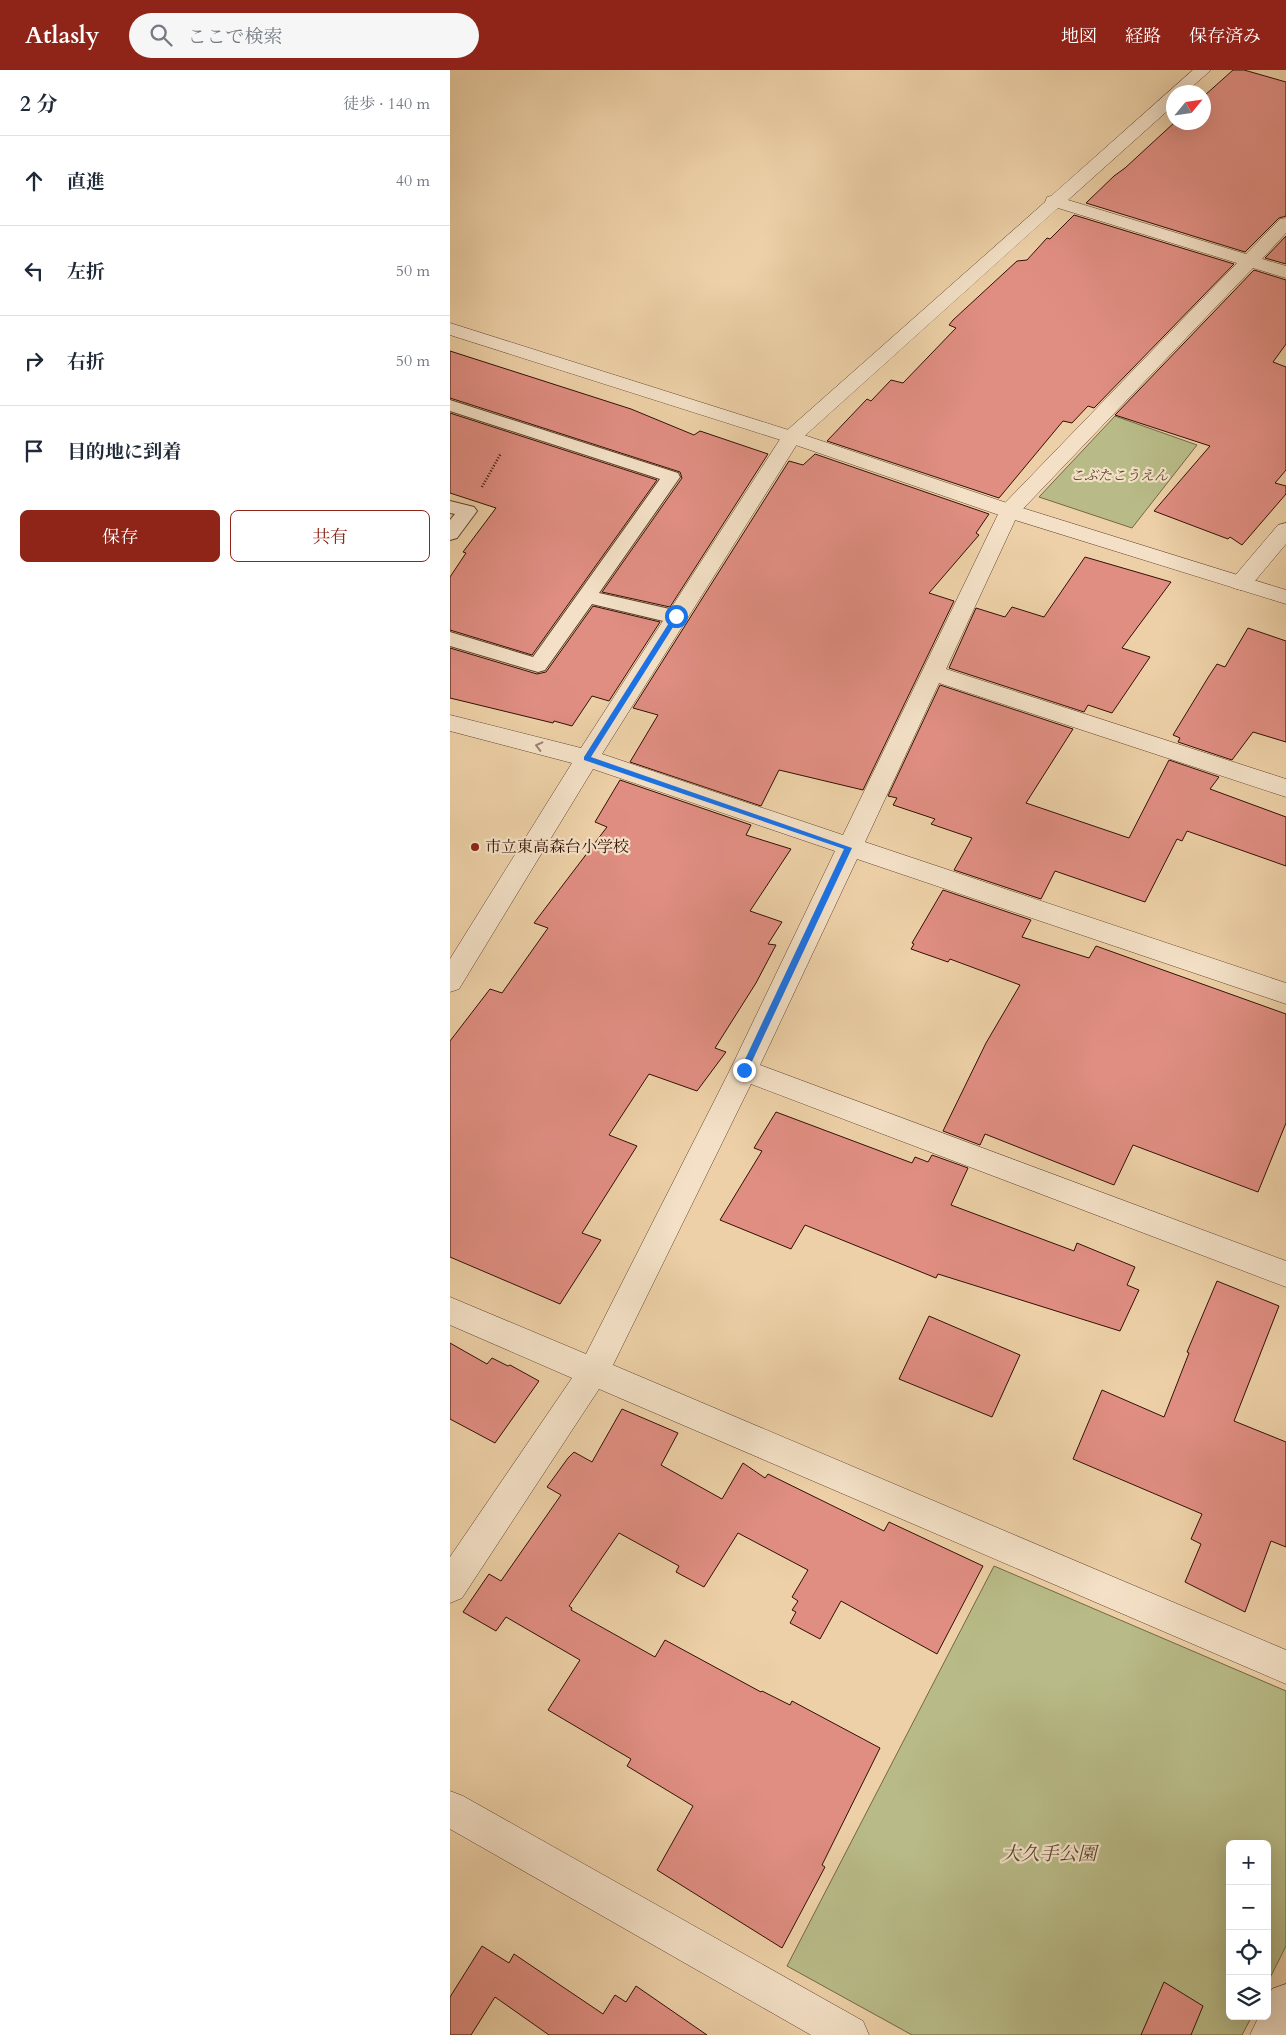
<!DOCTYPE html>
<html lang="ja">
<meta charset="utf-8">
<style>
body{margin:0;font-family:Cardo,"Noto Serif JP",serif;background:#f6f6f7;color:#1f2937}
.controls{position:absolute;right:15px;bottom:15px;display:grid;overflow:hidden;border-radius:8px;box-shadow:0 5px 20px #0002}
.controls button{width:45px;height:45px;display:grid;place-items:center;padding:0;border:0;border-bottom:1px solid #e0e1e3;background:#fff;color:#1f2937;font:25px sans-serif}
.compass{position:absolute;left:716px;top:15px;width:45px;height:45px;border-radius:50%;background:#fff;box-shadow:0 5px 20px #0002;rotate:61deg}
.stop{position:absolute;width:15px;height:15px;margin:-11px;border:4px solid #1a73e8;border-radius:50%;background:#fff}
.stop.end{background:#1a73e8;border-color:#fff;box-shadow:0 1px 5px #0008}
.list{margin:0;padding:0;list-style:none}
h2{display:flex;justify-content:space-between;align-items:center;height:65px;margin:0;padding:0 20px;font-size:21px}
h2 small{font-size:16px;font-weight:400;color:#747a83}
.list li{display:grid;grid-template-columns:32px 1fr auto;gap:15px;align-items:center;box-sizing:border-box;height:90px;padding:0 20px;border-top:1px solid #e0e1e3}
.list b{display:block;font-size:19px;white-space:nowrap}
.list em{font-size:16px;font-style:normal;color:#747a83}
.actions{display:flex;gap:10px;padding:15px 20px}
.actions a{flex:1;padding:11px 0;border:1px solid #8f2418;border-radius:8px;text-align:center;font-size:18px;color:#8f2418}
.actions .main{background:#8f2418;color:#fff}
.icon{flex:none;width:28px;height:28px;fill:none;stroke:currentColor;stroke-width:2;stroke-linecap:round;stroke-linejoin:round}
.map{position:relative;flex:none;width:836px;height:1965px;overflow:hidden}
header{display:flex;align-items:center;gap:30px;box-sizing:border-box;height:70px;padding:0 25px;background:#8f2418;color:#fff}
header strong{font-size:24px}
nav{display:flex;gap:28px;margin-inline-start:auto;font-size:18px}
.search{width:350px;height:45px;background:#f6f6f7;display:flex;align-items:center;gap:12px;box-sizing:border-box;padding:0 18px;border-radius:28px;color:#747a83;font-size:19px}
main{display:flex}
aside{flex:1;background:#fff}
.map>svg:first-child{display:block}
</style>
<header>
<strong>Atlasly</strong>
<div class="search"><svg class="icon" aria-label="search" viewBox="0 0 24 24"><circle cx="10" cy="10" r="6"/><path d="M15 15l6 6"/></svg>ここで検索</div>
<nav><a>地図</a><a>経路</a><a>保存済み</a></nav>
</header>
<main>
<aside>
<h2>2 分<small>徒歩 · 140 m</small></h2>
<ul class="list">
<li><svg class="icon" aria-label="ahead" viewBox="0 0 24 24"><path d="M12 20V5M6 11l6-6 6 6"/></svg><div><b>直進</b></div><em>40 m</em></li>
<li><svg class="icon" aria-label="left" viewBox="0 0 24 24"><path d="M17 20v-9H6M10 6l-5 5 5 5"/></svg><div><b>左折</b></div><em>50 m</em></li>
<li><svg class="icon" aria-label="right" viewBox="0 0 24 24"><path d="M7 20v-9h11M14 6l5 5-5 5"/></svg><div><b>右折</b></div><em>50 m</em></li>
<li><svg class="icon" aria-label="arrive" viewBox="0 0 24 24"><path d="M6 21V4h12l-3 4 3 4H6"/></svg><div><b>目的地に到着</b></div></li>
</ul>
<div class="actions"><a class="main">保存</a><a>共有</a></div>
</aside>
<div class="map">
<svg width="836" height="1965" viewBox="0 0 836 1965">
<rect width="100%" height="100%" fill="#edd0a7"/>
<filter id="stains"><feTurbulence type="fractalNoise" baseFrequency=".004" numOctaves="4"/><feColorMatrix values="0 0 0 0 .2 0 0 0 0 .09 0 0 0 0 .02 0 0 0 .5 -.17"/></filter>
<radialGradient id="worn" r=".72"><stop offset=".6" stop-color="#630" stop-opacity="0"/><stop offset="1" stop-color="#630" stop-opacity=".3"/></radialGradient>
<g fill="#b8bb87" stroke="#756646">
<path d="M665,346L747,375L682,458L589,427Z"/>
<path d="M544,1496L836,1621V1876L817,1914V1774H780V1946H802L792,1965H462L337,1896Z"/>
</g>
<g fill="#e08e82" stroke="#321004">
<path d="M783,0H794L836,12V146L829,148L795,182L636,133L664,106L675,98L725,52H754V26Z"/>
<path d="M624,145L784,194L644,338L638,336L622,353L613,351L549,428L377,371L417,329L421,331L441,310L453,313L506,258L499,255L503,250L567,191L577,190L597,168L600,169Z"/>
<path d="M836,166V194L815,188Z"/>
<path d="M804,200L836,210V274L823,292L836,297V400L825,413L836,416V424L792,475L780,467L778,469L704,441L760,376L665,345Z"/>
<path d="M0,281L181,339L244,365L250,361L318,384L220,537L152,522L232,408L230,402L0,328Z"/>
<path d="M0,343L207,410L82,585L0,560V507L16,483L13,482L46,438L0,423Z"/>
<path d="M365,384L539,444L526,463L529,465L479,523L504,531L413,720L329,700L311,736L180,692L208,645L183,638L339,391L353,395Z"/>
<path d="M635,487L721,512L672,578L700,587L662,643L638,635L634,642L499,598L526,538L555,547L562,537L594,547Z"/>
<path d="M143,536L210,552L159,631L142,626L122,656L104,651L103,653L0,628V578L87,604L96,602Z"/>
<path d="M798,558L836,571V672L803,662L782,690L728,672L730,668L723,665L759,606L767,594L775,597Z"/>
<path d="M490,615L623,659L576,733L679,768L719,690L769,707L760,719L836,747V796L737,761L732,771L727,769L695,832L605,801L591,829L504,800L522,768L481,754L485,749L443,735L447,728L438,726Z"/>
<path d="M170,710L301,755L296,765L341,779L300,841L332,852L318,874L326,875L306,913L265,978L276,982L247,1021L199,1004L159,1065L187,1076L132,1163L151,1170L110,1234L0,1187V971L40,919L52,923L98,858L84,853L157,757L145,752Z"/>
<path d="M493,820L581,850L572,867L639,888L646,876L836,944V1053L808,1122L683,1075L664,1115L535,1064L530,1075L493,1061L536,973L570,915L500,889L498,892L461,879L464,874L462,873Z"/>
<path d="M326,1042L462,1093L465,1087L478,1092L482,1085L518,1098L501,1135L624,1181L627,1173L685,1197L677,1215L689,1220L670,1261L488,1204L486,1208L355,1155L341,1179L270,1150L312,1081L304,1078Z"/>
<path d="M767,1211L829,1236L784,1351L836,1372V1477L821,1471L795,1542L735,1512L751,1474L741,1469L752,1444L623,1389L652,1320L714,1347L739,1283L737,1282Z"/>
<path d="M479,1246L570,1285L542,1347L449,1309Z"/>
<path d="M0,1273L37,1294L42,1288L58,1296L60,1295L89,1311L45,1373L0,1349Z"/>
<path d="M172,1339L228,1363L211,1395L272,1429L293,1393L315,1408L318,1404L434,1461L439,1452L533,1496L487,1584L391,1531L370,1569L340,1553L346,1542L342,1540L348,1531L342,1527L358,1500L288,1463L254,1517L226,1502L229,1496L169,1463L119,1536L122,1538L121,1540L205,1587L215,1570L311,1622L312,1621L340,1635L342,1631L430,1678L372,1795L375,1797L332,1878L207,1800L243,1736L177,1696L181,1689L98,1640L130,1590L56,1547L46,1561L13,1542L39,1504L51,1511L111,1425L97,1417L118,1388L124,1382L142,1392Z"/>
<path d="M32,1876L59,1893L64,1884L153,1944L165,1925L176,1932L186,1916L257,1965H99L45,1927L21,1965H0V1927Z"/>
<path d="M714,1912L753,1936L741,1965H691Z"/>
</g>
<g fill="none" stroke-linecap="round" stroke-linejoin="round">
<g stroke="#61402d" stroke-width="2">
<g id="service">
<path d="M0,330L228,403L230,407L149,523L233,542L236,547L233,552L226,554L142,534L95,600L88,602L0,576V562L83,587L210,409L0,341Z"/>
<path d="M0,431L24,437L27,441L7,468L0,470V450L5,444L0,443Z"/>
</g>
</g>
<g stroke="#61402d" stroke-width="1">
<g id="minor">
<path d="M743,0H761L736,22H724V35L618,130L796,184L830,149L836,148V163L812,189L836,196V208L803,198L568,444L496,599L836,709V727L489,613L415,772L836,913V934L407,789L310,995L836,1191V1217L301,1014L163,1295L836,1580V1614L149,1319L12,1528L0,1533V1487L122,1308L0,1255V1227L136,1284L280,1000L385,781L143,699L9,919L0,922V889L122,693L0,661V645L131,678L334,363L595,132L597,127L601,126ZM608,138L787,193L552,436L393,765L152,684L349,371Z"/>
<path d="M836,453V474L799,518L791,520L783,518L780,513L783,508L828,455Z"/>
<path d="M0,1721L13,1726L413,1951L419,1965H361L0,1759Z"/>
<path d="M836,1914V1965H800L809,1946H817V1929L822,1919Z"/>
</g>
</g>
<g stroke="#61402d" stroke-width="1">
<path id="tertiary" d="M0,253L348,363L566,436L836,520V534L552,446L334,371L0,265Z"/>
</g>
<path stroke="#321004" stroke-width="2.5" stroke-dasharray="1 2" stroke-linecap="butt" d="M32,417L51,383"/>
<use href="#service" fill="#f3e0c6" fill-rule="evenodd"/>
<use href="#minor" fill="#f3e0c6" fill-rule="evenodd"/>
<use href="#tertiary" fill="#f3e0c6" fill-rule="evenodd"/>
</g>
<defs><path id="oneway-chevron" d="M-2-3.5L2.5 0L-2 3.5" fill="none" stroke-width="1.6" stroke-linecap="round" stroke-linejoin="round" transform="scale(1.25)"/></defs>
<use stroke="#9c826f" href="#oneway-chevron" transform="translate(89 676) rotate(-166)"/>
<path fill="#1a73e8" d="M224,545L230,546L141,687L402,778L298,1000L294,1003L290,1000L394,779L134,690V687Z"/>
<circle fill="#8f2418" stroke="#f3e0c6" stroke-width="2" cx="25" cy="777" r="5"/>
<g text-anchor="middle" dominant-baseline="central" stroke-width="4.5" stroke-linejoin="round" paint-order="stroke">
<g font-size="14" font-style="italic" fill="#5a432b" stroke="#f3e0c6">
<text x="669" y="405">こぶたこうえん</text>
</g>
<g font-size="16" fill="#321004" stroke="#f3e0c6" text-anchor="start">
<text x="35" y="777">市立東高森台小学校</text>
</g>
<g font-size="19" font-style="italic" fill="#5a432b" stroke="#f3e0c6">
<text x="599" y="1784">大久手公園</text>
</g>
</g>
<rect width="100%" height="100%" filter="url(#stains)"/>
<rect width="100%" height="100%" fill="url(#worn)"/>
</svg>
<div class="controls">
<button>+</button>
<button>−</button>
<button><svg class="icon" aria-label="locate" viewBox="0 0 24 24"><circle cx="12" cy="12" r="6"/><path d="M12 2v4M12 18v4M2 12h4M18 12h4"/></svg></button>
<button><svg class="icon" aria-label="layers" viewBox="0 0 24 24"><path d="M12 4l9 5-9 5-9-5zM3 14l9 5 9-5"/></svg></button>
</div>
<svg class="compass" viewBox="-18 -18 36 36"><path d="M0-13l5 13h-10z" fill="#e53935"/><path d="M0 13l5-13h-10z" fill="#747a83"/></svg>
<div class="stop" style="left:226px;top:546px"></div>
<div class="stop end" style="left:294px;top:1000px"></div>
</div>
</main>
